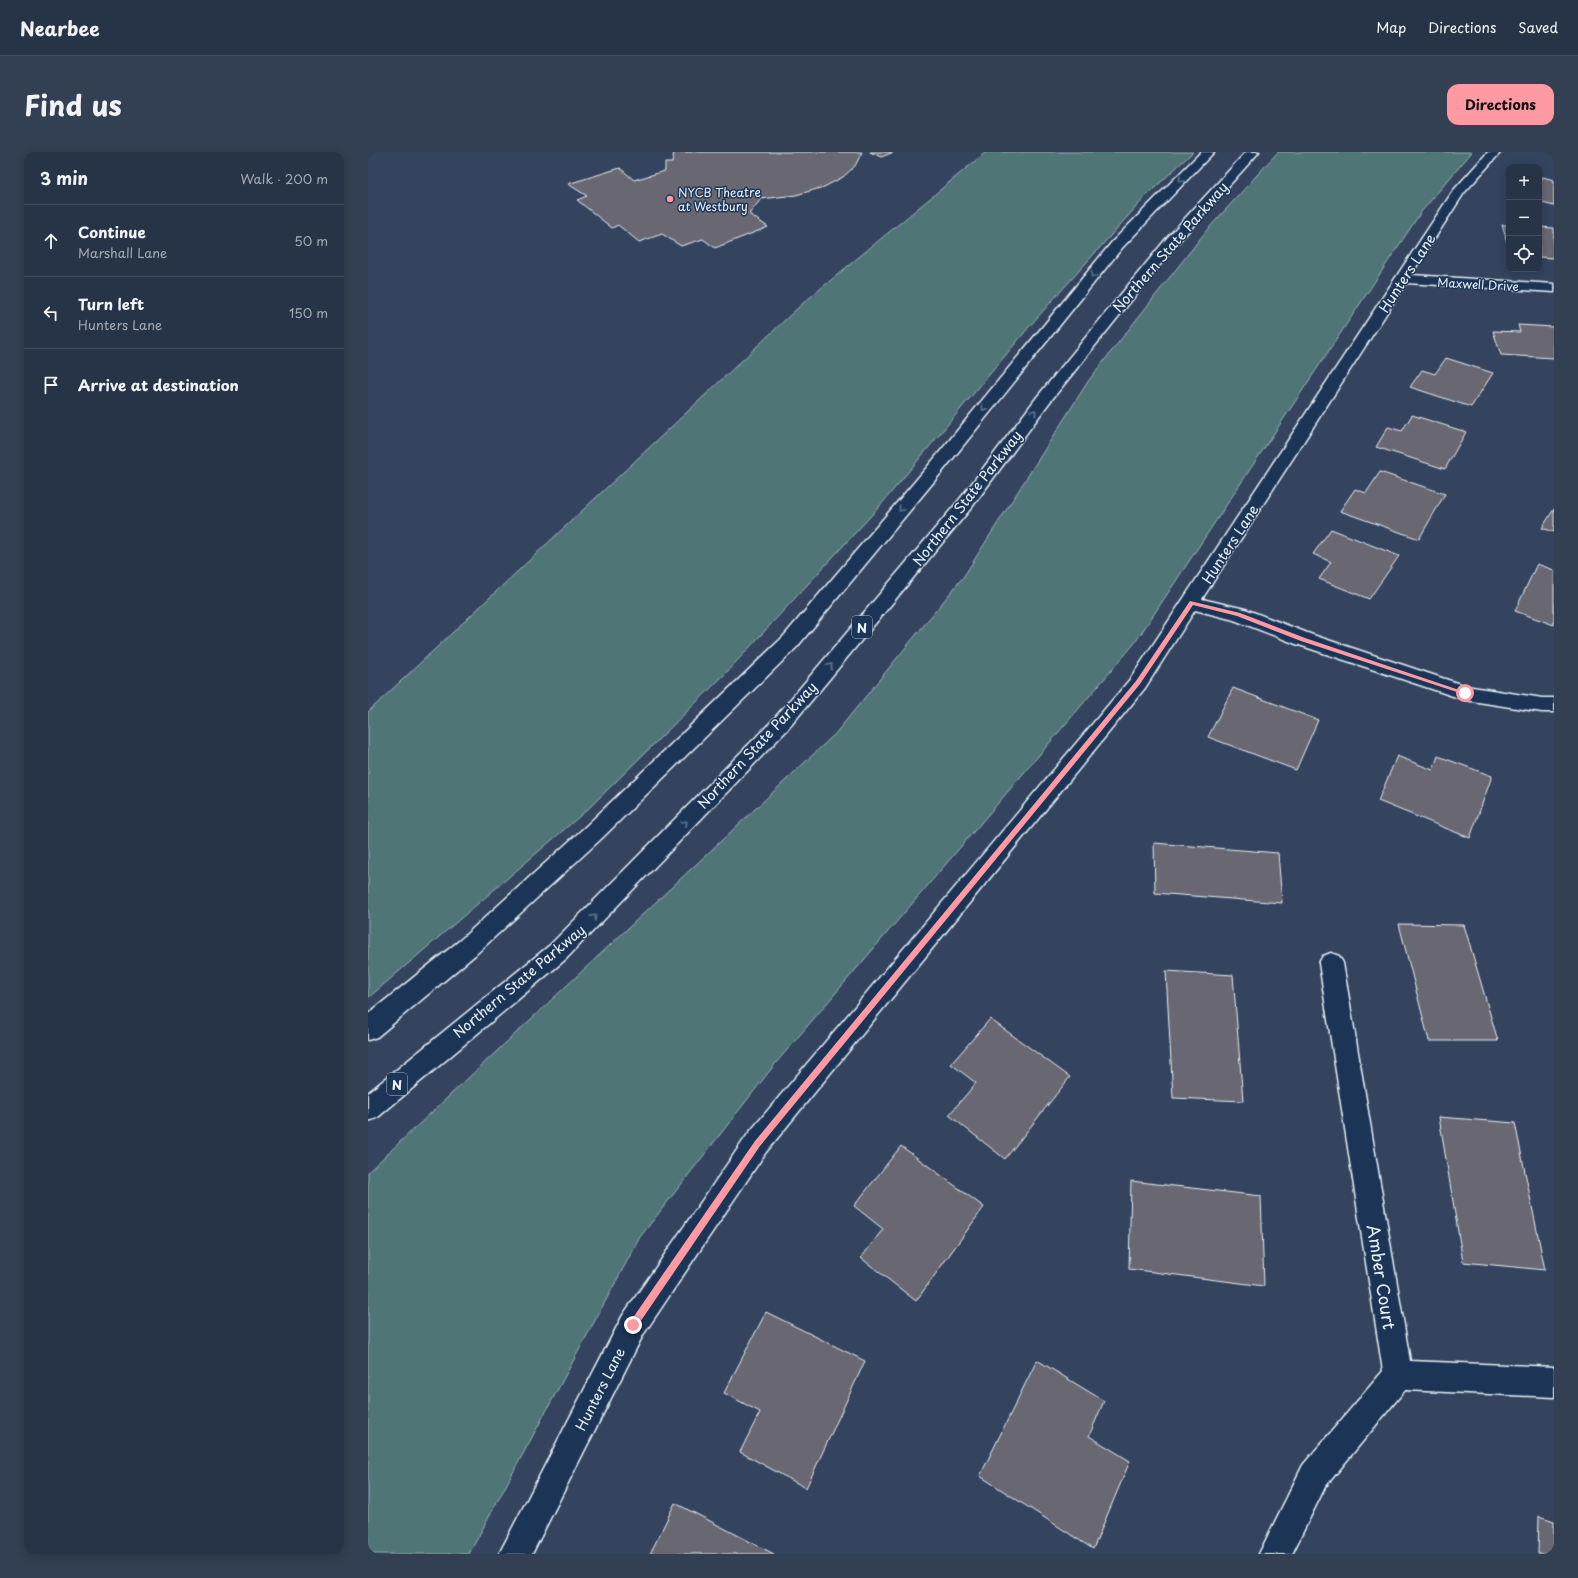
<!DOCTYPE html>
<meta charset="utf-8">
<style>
body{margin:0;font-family:"Playpen Sans",sans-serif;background:#333f52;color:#f1f3f6}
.controls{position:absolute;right:12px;top:12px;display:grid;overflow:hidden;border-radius:8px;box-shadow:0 2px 10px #0003}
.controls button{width:36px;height:36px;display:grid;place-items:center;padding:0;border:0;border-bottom:1px solid #434e60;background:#273347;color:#f1f3f6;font:20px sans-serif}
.stop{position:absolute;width:12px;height:12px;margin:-9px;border:3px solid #ff9aa2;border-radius:50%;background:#fff}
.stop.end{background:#ff9aa2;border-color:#fff;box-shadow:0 1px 4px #0008}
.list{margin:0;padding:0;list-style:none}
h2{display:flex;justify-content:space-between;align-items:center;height:52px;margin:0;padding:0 16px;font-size:17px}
h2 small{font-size:13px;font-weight:400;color:#a4aab4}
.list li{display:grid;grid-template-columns:26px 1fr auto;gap:12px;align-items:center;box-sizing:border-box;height:72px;padding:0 16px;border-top:1px solid #434e60}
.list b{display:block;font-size:15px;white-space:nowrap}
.list p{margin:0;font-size:13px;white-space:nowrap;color:#a4aab4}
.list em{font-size:13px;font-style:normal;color:#a4aab4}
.icon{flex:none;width:22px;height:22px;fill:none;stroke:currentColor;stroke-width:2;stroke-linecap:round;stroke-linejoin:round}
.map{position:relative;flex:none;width:1186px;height:1402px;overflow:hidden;border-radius:12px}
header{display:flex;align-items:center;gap:24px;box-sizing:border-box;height:56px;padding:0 20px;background:#273347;border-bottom:1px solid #434e60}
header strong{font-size:19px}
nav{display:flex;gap:22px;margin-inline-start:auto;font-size:14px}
.intro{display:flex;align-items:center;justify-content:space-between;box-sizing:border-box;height:96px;padding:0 24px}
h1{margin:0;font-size:28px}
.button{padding:10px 18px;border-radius:12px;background:#ff9aa2;color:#111;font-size:14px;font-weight:700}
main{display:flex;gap:24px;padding:0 24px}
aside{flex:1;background:#273347;border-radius:12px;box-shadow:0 2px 10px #0003}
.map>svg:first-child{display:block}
</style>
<header>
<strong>Nearbee</strong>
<nav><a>Map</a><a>Directions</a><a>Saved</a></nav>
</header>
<div class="intro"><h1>Find us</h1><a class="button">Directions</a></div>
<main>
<aside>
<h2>3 min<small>Walk · 200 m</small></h2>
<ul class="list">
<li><svg class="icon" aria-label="ahead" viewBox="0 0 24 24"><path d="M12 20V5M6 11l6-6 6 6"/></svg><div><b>Continue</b><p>Marshall Lane</p></div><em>50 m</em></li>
<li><svg class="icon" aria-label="left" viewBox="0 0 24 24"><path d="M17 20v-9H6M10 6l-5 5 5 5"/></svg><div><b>Turn left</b><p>Hunters Lane</p></div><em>150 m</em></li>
<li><svg class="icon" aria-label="arrive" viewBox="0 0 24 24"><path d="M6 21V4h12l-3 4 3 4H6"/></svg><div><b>Arrive at destination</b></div></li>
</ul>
</aside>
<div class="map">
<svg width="1186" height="1402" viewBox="0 0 1186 1402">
<rect width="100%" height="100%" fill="#34445f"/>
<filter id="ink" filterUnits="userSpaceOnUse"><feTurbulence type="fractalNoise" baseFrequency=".025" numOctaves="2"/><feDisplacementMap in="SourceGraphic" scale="8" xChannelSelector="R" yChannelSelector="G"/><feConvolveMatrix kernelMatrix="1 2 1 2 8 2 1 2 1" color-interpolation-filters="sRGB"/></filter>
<g filter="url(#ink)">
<g fill="#507577" stroke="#9cb3b8">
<path d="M618,0H825L778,44L666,169L511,355L356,523L220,657L0,846V560L434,152Z"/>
<path d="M910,0H1104L1053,60L766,492L407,912L272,1085L101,1402H0V1020L467,582L596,424L721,228L839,78Z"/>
</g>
<g fill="#696872" stroke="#e8f1f8">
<path d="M306,0H494L487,14L475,25L456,35L428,43L393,47L381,62L400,75L347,96L335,87L313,94L294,82L271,90L250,73L244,76L209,48L219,44L200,32L252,16L266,28L297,19V11H304Z"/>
<path d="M502,0H526L513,5Z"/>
<path d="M1175,25L1186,28V54L1171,50V30Z"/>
<path d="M1134,73H1141V96Z"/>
<path d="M1171,75L1186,76V106L1171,105Z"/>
<path d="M1150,173L1186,175V206L1133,203L1125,179L1152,180Z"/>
<path d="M1078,206L1125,221L1103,255L1042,235L1054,218L1067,222Z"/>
<path d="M1044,263L1098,280L1077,317L1008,295L1020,275L1034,279Z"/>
<path d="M1012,320L1077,342L1051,387L972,359L987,337L998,341Z"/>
<path d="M1186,357V380L1174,376Z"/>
<path d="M963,377L1031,404L1001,447L951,427L963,410L945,402Z"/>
<path d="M1169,412L1186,418V473L1147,459Z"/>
<path d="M865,536L950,568L928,618L840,585Z"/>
<path d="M1029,604L1065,618L1070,604L1124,624L1102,686L1010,649Z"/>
<path d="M786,691L910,701L914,751L787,741Z"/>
<path d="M1031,772L1096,773L1130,889H1061Z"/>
<path d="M798,819L865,823L875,949L805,946Z"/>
<path d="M622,867L702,925L637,1007L581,963L608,931L583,912Z"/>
<path d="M1071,965L1147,971L1177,1118L1095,1110Z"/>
<path d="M533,994L616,1055L548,1149L493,1106L515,1077L486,1054Z"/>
<path d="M763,1029L893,1044L896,1134L761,1117Z"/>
<path d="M398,1160L497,1209L438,1336L372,1300L392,1260L356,1241Z"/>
<path d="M669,1208L736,1249L721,1284L762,1309L725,1397L612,1324Z"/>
<path d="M307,1351L406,1402H282Z"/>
<path d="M1171,1364L1186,1369V1402H1170Z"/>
</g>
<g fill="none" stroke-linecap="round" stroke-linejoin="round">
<g stroke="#e8f1f8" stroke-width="3">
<g id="minor">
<path d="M1120,0H1133L1096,41L1043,123L1186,132V140L1038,131L834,447L877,457L942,482L1098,534L1174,546H1186V560H1174L1097,548L928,492L866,468L827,458L777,536L398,1000L275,1183L164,1402H131L255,1163L380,982L763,526L1085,39Z"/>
<path d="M963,801L971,804L975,811L1042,1209L1186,1215V1245L1037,1238L957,1335L924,1402H891L935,1313L1015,1219L951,811L955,804Z"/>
</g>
</g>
<g stroke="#e8f1f8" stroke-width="3">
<g id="motorway">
<path d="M833,0H846L754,96L578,315L429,495L233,687L107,803L9,885L0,888V862L91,789L217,675L415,485L566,307L744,90Z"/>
<path d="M878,0H891L808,93L681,251L604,355L419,578L198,807L9,966L0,969V941L182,793L405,568L592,347L669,245L798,87Z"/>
</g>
</g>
<use href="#minor" fill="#1d3557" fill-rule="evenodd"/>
<use href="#motorway" fill="#1d3557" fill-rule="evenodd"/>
</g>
<defs><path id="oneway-chevron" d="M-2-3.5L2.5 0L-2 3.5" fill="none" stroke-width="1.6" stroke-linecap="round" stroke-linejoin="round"/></defs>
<g stroke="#64778f">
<use href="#oneway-chevron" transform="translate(813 28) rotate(134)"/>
<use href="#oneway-chevron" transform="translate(725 123) rotate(129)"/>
<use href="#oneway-chevron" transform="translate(616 256) rotate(129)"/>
<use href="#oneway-chevron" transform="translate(666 260) rotate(-53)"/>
<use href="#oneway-chevron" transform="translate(533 357) rotate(130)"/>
<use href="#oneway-chevron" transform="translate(462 514) rotate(-50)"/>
<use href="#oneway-chevron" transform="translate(317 671) rotate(-46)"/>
<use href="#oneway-chevron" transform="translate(226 765) rotate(-46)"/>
</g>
</g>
<path fill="#ff9aa2" d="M822,449L872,461L937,486L1100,541L1099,542H1095L933,489L869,464L825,453L772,532L392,994L268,1176L265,1178L262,1176L261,1173L262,1170L387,989L768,529Z"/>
<circle fill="#ff9aa2" stroke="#1d3557" stroke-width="1.5" cx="302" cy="47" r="4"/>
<g text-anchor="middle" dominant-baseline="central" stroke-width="3" stroke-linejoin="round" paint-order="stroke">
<g font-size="12" fill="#e8f1f8" stroke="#1d3557" text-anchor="start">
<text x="310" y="40">NYCB Theatre<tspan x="310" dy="14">at Westbury</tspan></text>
</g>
<g font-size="12" fill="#e8f1f8" stroke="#1d3557">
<text transform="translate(1110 132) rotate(3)">Maxwell Drive</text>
</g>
<g fill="#1d3557" stroke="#abb9c8" stroke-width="1">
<rect x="484" y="464" width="20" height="22" rx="3"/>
<rect x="19" y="921" width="20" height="22" rx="3"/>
</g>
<g font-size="13" font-weight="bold" fill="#e8f1f8">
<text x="494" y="475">N</text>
<text x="29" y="932">N</text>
</g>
<g font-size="14" fill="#e8f1f8" stroke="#1d3557">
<text transform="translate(802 95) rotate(-49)">Northern State Parkway</text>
<text transform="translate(1039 121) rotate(-57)">Hunters Lane</text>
<text transform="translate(599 346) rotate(-52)">Northern State Parkway</text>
<text transform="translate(862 392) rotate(-57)">Hunters Lane</text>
<text transform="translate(389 593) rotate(-47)">Northern State Parkway</text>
<text transform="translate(151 829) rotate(-40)">Northern State Parkway</text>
<text transform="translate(232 1237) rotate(-63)">Hunters Lane</text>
</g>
<g font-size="17" fill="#e8f1f8" stroke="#1d3557">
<text transform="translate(1014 1125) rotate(81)">Amber Court</text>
</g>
</g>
</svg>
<div class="controls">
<button>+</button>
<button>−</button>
<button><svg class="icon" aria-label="locate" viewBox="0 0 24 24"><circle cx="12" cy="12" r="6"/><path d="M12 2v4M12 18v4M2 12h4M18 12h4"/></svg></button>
</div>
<div class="stop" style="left:1097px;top:541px"></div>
<div class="stop end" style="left:265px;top:1173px"></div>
</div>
</main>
